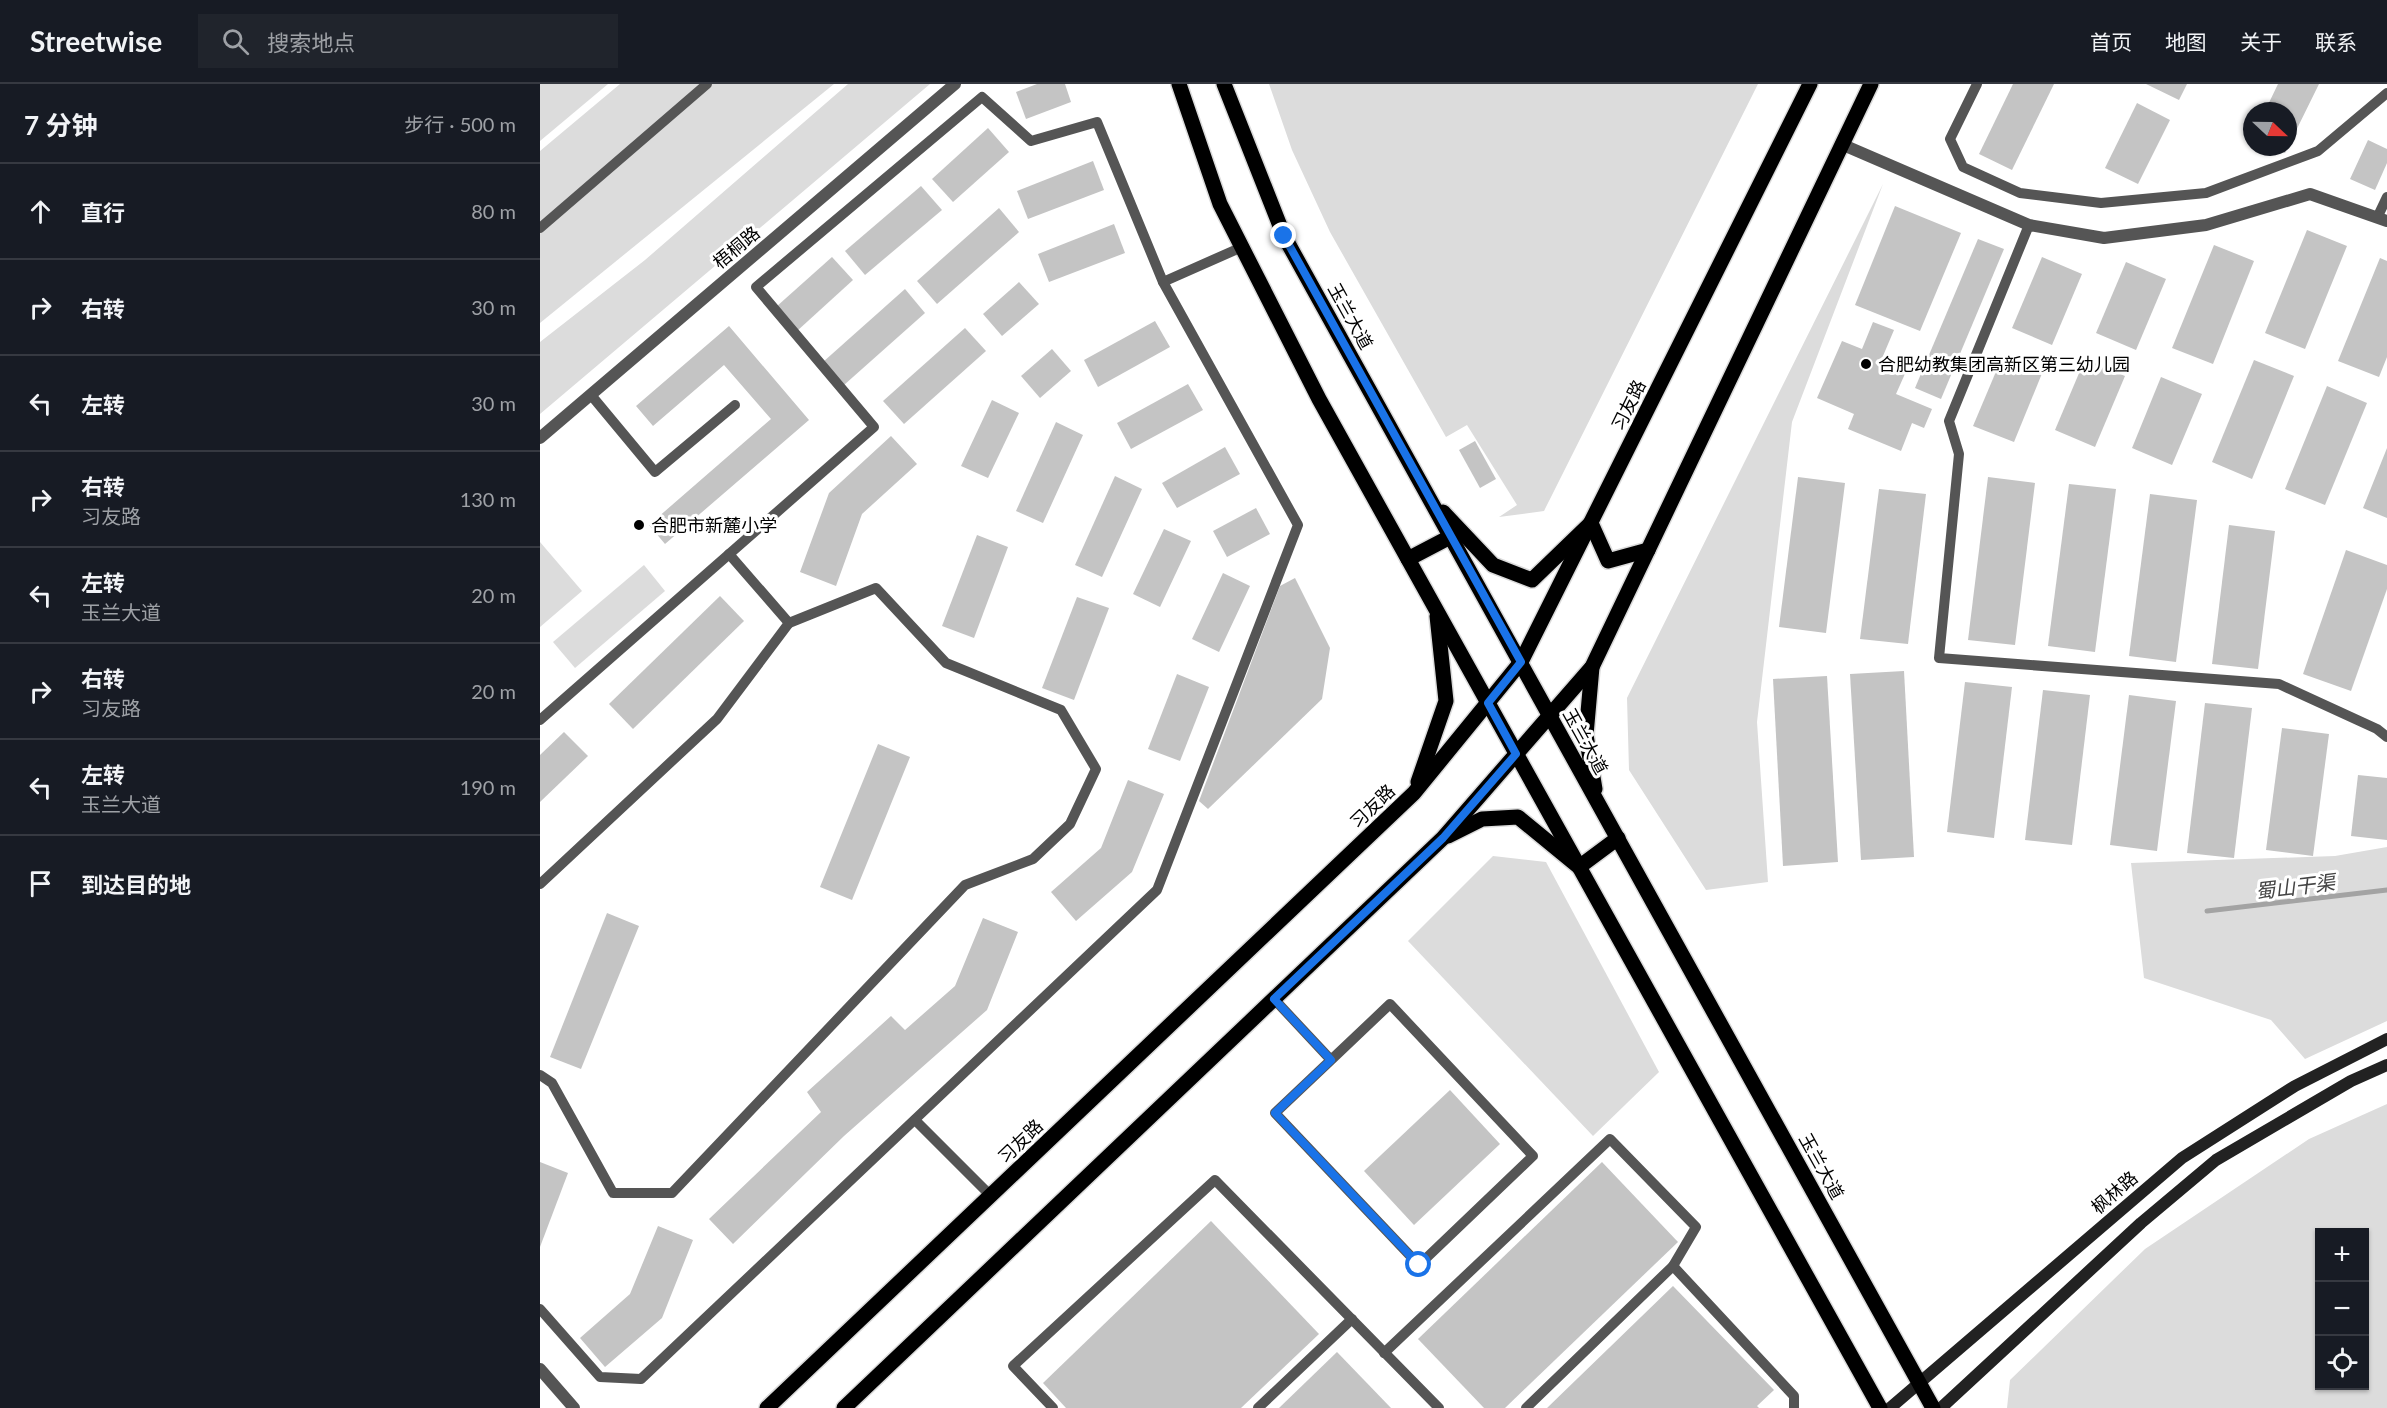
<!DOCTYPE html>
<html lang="zh">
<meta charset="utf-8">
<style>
body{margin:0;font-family:Lato,"Noto Sans SC",sans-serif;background:#20242c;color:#f1f3f6}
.controls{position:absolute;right:18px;bottom:18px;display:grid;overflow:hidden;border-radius:0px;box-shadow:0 2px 4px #0004}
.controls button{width:54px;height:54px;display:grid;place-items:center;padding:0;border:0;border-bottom:2px solid #363941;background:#171b24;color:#f1f3f6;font:30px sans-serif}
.compass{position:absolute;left:1703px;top:18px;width:54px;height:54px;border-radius:50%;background:#171b24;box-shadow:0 2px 4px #0004;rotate:112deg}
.stop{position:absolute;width:18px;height:18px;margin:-14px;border:4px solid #1a73e8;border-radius:50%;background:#fff}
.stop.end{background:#1a73e8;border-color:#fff;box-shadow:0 2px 6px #0008}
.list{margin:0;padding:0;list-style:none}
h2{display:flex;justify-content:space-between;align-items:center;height:78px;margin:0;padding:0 24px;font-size:26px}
h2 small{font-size:20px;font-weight:400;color:#9ea1a6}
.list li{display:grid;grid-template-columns:39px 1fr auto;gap:18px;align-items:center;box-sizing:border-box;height:96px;padding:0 24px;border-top:2px solid #363941}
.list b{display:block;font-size:22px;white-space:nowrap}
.list p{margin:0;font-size:20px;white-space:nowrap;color:#9ea1a6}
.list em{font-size:20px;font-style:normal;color:#9ea1a6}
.icon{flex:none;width:33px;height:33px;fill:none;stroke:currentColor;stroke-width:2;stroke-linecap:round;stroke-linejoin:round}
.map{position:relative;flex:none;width:1847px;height:1324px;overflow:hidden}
header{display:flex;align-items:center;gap:36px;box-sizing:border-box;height:84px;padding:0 30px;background:#171b24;border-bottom:2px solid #363941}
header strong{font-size:28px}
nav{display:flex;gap:33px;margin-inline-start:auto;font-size:21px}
.search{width:420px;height:54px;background:#20242c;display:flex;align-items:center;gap:15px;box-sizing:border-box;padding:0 21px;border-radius:0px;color:#9ea1a6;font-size:22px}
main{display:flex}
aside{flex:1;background:#171b24}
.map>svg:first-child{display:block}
</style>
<header>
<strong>Streetwise</strong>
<div class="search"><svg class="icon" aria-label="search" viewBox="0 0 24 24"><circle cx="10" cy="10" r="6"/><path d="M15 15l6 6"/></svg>搜索地点</div>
<nav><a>首页</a><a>地图</a><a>关于</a><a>联系</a></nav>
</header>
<main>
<aside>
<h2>7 分钟<small>步行 · 500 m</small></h2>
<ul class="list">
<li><svg class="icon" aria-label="ahead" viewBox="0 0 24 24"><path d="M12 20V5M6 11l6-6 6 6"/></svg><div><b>直行</b></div><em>80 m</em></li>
<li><svg class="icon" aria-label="right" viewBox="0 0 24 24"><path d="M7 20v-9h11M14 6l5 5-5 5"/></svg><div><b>右转</b></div><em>30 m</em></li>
<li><svg class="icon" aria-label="left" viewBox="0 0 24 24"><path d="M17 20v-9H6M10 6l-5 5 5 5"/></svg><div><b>左转</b></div><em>30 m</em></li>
<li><svg class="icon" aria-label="right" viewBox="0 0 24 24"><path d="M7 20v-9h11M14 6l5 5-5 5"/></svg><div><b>右转</b><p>习友路</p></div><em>130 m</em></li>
<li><svg class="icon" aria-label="left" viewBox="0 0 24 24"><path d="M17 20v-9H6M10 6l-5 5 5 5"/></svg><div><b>左转</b><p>玉兰大道</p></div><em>20 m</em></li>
<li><svg class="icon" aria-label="right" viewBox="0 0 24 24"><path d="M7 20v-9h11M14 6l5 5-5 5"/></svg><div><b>右转</b><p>习友路</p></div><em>20 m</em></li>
<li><svg class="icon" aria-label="left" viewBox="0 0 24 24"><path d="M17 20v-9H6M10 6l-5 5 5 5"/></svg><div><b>左转</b><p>玉兰大道</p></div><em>190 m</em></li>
<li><svg class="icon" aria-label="arrive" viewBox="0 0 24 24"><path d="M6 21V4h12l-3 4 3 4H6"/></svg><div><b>到达目的地</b></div></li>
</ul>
</aside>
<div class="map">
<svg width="1847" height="1324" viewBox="0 0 1847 1324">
<rect width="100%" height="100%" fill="#fff"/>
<g fill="#dcdcdc" fill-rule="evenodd">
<path d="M0,0H68L0,57Z"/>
<path d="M80,0H294L0,239V67Z"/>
<path d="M308,0H390L0,330V258L105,176Z"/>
<path d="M729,0H1218L1004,427L959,433L977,421L927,341L906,353L790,148L752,66Z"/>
<path d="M1343,100L1252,338L1217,638L1228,798L1166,806L1089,686L1087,614Z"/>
<path d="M0,458L42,507L0,543Z"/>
<path d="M104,481L125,507L35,584L13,558Z"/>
<path d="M1847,763V937L1765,975L1731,936L1604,894L1591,779L1795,772Z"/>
<path d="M953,772L1006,778L1119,988L1053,1052L868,857Z"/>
<path d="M1847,1020V1324H1467L1470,1296L1605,1165L1769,1055ZM1780,1148H1824V1302H1780Z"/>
</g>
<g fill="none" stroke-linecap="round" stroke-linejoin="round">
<path stroke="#a3a3a3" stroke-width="5" d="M1667,827L1847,806"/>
</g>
<g fill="#c4c4c4">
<path d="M497,0H525L531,18L486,35L476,8Z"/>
<path d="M1473,0H1514L1472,86L1439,70Z"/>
<path d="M1606,0H1647L1639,16Z"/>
<path d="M1738,0H1779L1745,69L1733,63H1748V27H1725Z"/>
<path d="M1597,19L1630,36L1598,100L1565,84Z"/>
<path d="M448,44L469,68L413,118L392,95Z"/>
<path d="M1828,56L1847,65V79L1835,106L1810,95Z"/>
<path d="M553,77L564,106L488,135L477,107Z"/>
<path d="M381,102L402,126L325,191L305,167Z"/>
<path d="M1355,122L1421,149L1380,247L1315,221Z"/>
<path d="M459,124L479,148L397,220L377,197Z"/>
<path d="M574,140L585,169L509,198L498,170Z"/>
<path d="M1767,146L1807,162L1765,265L1725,249Z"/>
<path d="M1438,155L1464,165L1401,315L1375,304Z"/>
<path d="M1674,161L1714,177L1673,280L1632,264Z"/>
<path d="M292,173L313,196L257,247L236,223Z"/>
<path d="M1502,173L1542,190L1512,261L1472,244Z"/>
<path d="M1840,174L1847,177V273L1839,293L1798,277Z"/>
<path d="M1586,178L1626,195L1596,266L1556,249Z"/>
<path d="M479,198L499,220L462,252L443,230Z"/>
<path d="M365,205L385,229L304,301L283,278Z"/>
<path d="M615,237L630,263L558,303L544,276Z"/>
<path d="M1333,238L1354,246L1343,272L1368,283L1356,310L1392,325L1384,344L1372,339L1361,367L1308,345L1314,330L1277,314L1302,257L1322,265Z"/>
<path d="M189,242L269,336L125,460L109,441L231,335L184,281L113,342L96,322Z"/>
<path d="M425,244L446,267L364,340L343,317Z"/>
<path d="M512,265L531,287L500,314L481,292Z"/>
<path d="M1463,271L1503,287L1474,358L1433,342Z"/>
<path d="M1545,275L1585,292L1555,363L1515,346Z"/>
<path d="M1714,276L1754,292L1712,395L1672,378Z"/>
<path d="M1621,293L1662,310L1632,381L1592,364Z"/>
<path d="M648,300L663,326L591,365L577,339Z"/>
<path d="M1787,302L1827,319L1785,421L1745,405Z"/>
<path d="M452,316L479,329L448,394L421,382Z"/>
<path d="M516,338L543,351L503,439L476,427Z"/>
<path d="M351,352L377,380L322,430L296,502L260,488L289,409Z"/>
<path d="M935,357L956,395L940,404L919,366Z"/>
<path d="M685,363L700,390L637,424L622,399Z"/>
<path d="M1847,364V434L1823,424Z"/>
<path d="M575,392L602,405L562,493L535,481Z"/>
<path d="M1258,393L1305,399L1286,549L1239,543Z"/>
<path d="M1448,393L1495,399L1475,561L1428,556Z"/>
<path d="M1529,400L1576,405L1555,568L1508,562Z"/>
<path d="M1339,405L1386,410L1368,560L1320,555Z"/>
<path d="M1610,410L1657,416L1636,578L1589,572Z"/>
<path d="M716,424L730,450L687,473L673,447Z"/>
<path d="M1689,441L1735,447L1718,585L1672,580Z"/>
<path d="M624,445L651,457L620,523L593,510Z"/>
<path d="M437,451L468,463L434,554L402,542Z"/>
<path d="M1806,466L1847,481V505L1811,607L1763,590Z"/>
<path d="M683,489L710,502L679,568L652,555Z"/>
<path d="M755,494L790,564L782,615L668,725L659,717L740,502Z"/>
<path d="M180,512L204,537L93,645L69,620Z"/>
<path d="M537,513L569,524L534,616L502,604Z"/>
<path d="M1364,587L1374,773L1321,776L1310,590Z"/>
<path d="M637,590L669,603L640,677L608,665Z"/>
<path d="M1287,592L1298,778L1243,782L1233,595Z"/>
<path d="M1425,598L1472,603L1454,754L1407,748Z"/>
<path d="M1503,606L1550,611L1532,761L1485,756Z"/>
<path d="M1589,611L1636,617L1617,767L1570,761Z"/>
<path d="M1665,619L1712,624L1694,774L1647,769Z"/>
<path d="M1742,644L1789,650L1773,772L1726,766Z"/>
<path d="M24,648L48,672L0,718V671Z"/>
<path d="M338,660L370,673L312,816L280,803Z"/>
<path d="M1818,691L1847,694V756L1811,752Z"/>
<path d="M588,696L624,710L592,788L536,837L511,808L561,764Z"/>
<path d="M67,829L99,842L41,985L10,973Z"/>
<path d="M443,834L478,848L447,926L304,1052L193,1160L169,1135L281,1028L267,1008L351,932L365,946L415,902Z"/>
<path d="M910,1006L960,1060L874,1141L824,1087Z"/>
<path d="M0,1078L28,1089L0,1163Z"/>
<path d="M1062,1078L1138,1158L965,1324H944L878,1255Z"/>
<path d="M671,1137L779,1250L701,1324H526L503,1299Z"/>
<path d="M118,1142L153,1156L122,1234L65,1283L40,1254L90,1210Z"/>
<path d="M1133,1202L1234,1306L1217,1322L1219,1324H1007Z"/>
<path d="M797,1268L851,1324H739Z"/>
</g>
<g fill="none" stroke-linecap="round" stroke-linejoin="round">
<g stroke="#dbdbdb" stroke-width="18">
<g id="primary">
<path d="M639,0L680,120L779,315L1340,1324"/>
<path d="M684,0L744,152L1393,1324"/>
<path d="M903,428L953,481L992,496L1051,439L1068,477L1108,466"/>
<path d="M868,475L910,453"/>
<path d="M1052,583L1046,651L1055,705"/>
<path d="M878,698L906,617L897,532"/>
<path d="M908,752L942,735L978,733L1039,783L1078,754"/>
<path d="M227,1324L874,709L981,578L1270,0"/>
<path d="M304,1324L903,754L1052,583L1331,0"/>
</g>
</g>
<g stroke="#555" stroke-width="10">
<path d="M1437,0L1410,55L1423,83L1480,109L1561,119L1666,109L1778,67L1847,9"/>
<path d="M1837,134L1847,113"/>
<path d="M1489,141L1409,337L1419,370L1399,574L1739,600L1837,645L1847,653"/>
<path d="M0,144L167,0"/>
<path d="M623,198L702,163"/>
<path d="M51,311L115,388L195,321"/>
<path d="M0,636L334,343L216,203L442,13L491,57L557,38L623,198L758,441L617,806L101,1295L60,1293L0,1225"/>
<path d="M0,800L177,635L249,539L189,470"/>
<path d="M734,915L791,976L735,1029L879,1181L993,1072L850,920L791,976"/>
<path d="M0,991L12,999L73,1109H132L425,801L493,775L530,740L556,685L521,626L406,579L336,504L249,539"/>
<path d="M375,1036L451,1112"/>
<path d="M844,1269L1070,1055L1156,1143L1133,1182"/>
<path d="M513,1324L473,1282L675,1096L899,1324"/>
<path d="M718,1324L812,1235"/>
<path d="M986,1324L1133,1182L1254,1312V1324"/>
</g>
<g stroke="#555" stroke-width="12">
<path d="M1301,60L1489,141L1564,154L1666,141L1770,110L1847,137"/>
<path d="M0,354L415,0"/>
<path d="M0,1285L34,1324"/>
</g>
<g stroke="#222" stroke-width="12">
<path d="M1350,1324L1642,1074L1755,1002L1847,955"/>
<path d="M1401,1324L1601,1139L1676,1076L1811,997L1847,981"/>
</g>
<use href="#primary" stroke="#000" stroke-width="15"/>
</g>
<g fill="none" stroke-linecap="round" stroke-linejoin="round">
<path stroke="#1a73e8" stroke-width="8" d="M744,152L981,578L948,619L976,670L903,754L734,915L791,976L735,1029L879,1181"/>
</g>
<g fill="#000" stroke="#fff" stroke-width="2">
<circle cx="1326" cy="280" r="6"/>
<circle cx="99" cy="441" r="6"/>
</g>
<g text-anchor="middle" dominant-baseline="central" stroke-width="6" stroke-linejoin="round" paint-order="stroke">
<g font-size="18" fill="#000" stroke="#fff">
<text transform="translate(196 163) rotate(-40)">梧桐路</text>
<text transform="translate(811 232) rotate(61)">玉兰大道</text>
<text transform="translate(1088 321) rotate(-64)">习友路</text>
<text transform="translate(1046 657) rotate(61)">玉兰大道</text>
<text transform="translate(832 722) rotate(-44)">习友路</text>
<text transform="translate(480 1057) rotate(-44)">习友路</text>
<text transform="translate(1282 1082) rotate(61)">玉兰大道</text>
<text transform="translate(1574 1108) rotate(-41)">枫林路</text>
</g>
<g font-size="18" fill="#000" stroke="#fff" text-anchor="start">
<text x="1338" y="280">合肥幼教集团高新区第三幼儿园</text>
<text x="111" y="441">合肥市新麓小学</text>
</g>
<g font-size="20" font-style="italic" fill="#444" stroke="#fff">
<text transform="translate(1755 802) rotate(-7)">蜀山干渠</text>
</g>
</g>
</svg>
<div class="controls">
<button>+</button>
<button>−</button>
<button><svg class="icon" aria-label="locate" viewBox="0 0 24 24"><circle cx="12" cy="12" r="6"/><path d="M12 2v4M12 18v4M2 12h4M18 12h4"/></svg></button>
</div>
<svg class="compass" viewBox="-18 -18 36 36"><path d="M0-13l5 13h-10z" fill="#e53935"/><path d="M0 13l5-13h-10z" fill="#9ea1a6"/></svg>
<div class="stop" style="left:879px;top:1181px"></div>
<div class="stop end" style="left:744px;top:152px"></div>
</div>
</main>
